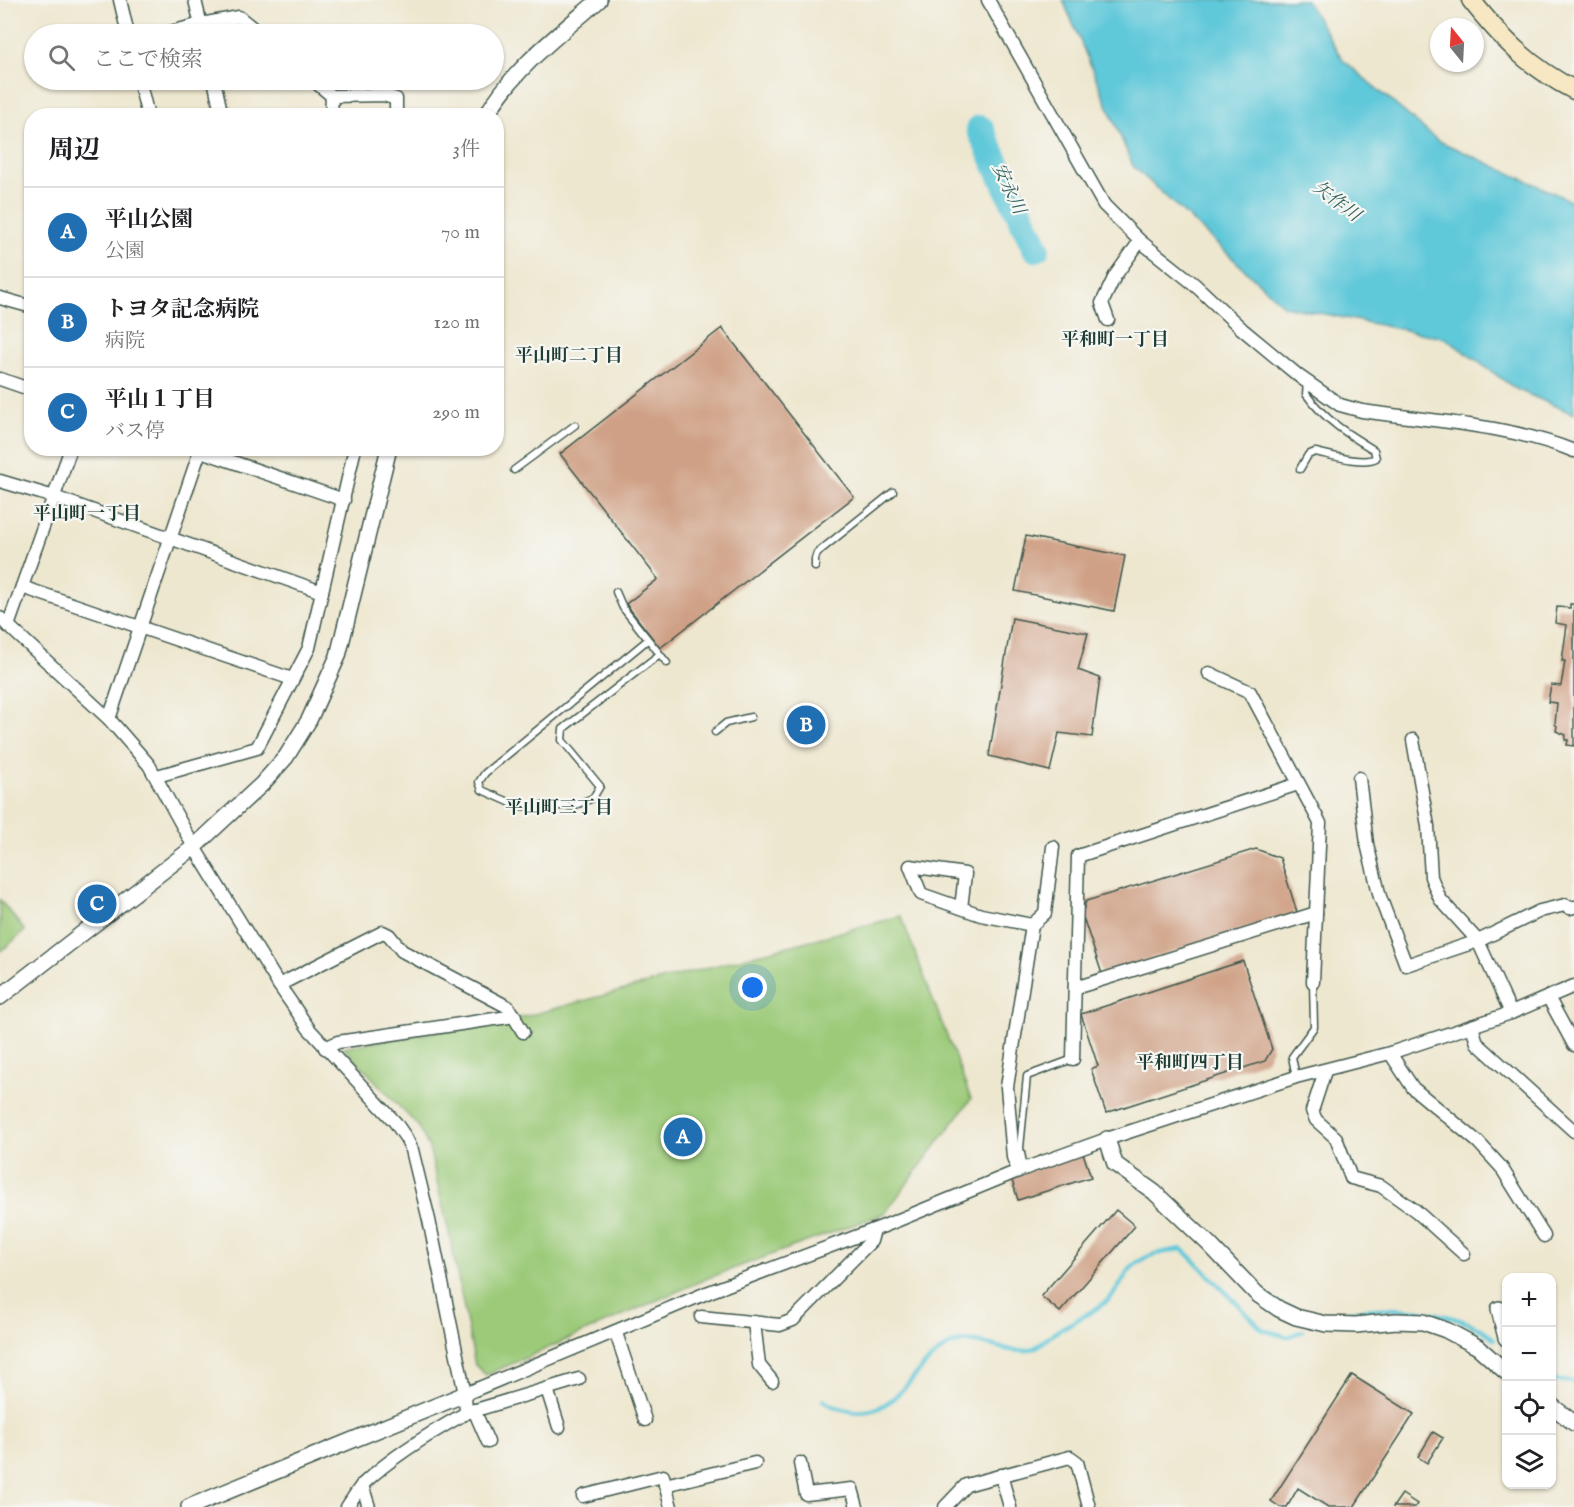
<!DOCTYPE html>
<html lang="ja">
<meta charset="utf-8">
<style>
body{margin:0;font-family:"IM FELL English","Noto Serif JP",serif;background:#f2f2f2;color:#202124}
.controls{position:absolute;right:18px;bottom:18px;display:grid;overflow:hidden;border-radius:12px;box-shadow:0 2px 4px #0004}
.controls button{width:54px;height:54px;display:grid;place-items:center;padding:0;border:0;border-bottom:2px solid #e0e0e0;background:#fff;color:#202124;font:30px sans-serif}
.compass{position:absolute;left:1430px;top:18px;width:54px;height:54px;border-radius:50%;background:#fff;box-shadow:0 2px 4px #0004;rotate:342deg}
.you{position:absolute;left:753px;top:988px;width:21px;height:21px;margin:-15px;border:4px solid #fff;border-radius:50%;background:#1a73e8;box-shadow:0 0 0 9px #1a73e833}
.badge{display:grid;place-items:center;width:39px;height:39px;border-radius:50%;background:#1f6fb2;color:#fff;font-size:20px;font-weight:700}
.pin{position:absolute;translate:-50% -50%;border:3px solid #fff;box-shadow:0 2px 6px #0006}
.list{margin:0;padding:0;list-style:none}
h2{display:flex;justify-content:space-between;align-items:center;height:78px;margin:0;padding:0 24px;font-size:26px}
h2 small{font-size:20px;font-weight:400;color:#757577}
.list li{display:grid;grid-template-columns:39px 1fr auto;gap:18px;align-items:center;box-sizing:border-box;height:90px;padding:0 24px;border-top:2px solid #e0e0e0}
.list b{display:block;font-size:22px;white-space:nowrap}
.list p{margin:0;font-size:20px;white-space:nowrap;color:#757577}
.list em{font-size:20px;font-style:normal;color:#757577}
.icon{flex:none;width:33px;height:33px;fill:none;stroke:currentColor;stroke-width:2;stroke-linecap:round;stroke-linejoin:round}
.map{position:relative;flex:none;width:1574px;height:1507px;overflow:hidden}
.search{position:absolute;background:#fff;box-shadow:0 2px 4px #0004;left:24px;top:24px;width:480px;height:66px;display:flex;align-items:center;gap:15px;box-sizing:border-box;padding:0 21px;border-radius:33px;color:#757577;font-size:22px}
.panel{position:absolute;background:#fff;box-shadow:0 2px 4px #0004;left:24px;top:108px;width:480px;height:348px;border-radius:24px}
.map>svg:first-child{display:block}
</style>
<div class="map">
<svg width="1574" height="1507" viewBox="0 0 1574 1507">
<rect width="100%" height="100%" fill="#f6f6f2"/>
<filter id="ink" filterUnits="userSpaceOnUse"><feTurbulence type="fractalNoise" baseFrequency=".0167" numOctaves="2"/><feDisplacementMap in="SourceGraphic" scale="12" xChannelSelector="R" yChannelSelector="G"/><feConvolveMatrix kernelMatrix="1 2 1 2 8 2 1 2 1" color-interpolation-filters="sRGB"/></filter>
<filter id="wash" filterUnits="userSpaceOnUse"><feTurbulence type="fractalNoise" baseFrequency=".008" numOctaves="4" result="noise"/><feDisplacementMap in="SourceGraphic" scale="24" xChannelSelector="R" yChannelSelector="G"/><feGaussianBlur stdDeviation="1.35" result="paint"/><feColorMatrix in="noise" values="0 0 0 0 0 0 0 0 0 0 0 0 0 0 0 0 0 1.4 0 .05"/><feComposite in="paint" operator="in"/></filter>
<g filter="url(#wash)">
<rect width="100%" height="100%" fill="#eee7cf"/>
<g fill="#9cca79" stroke="#5e8456" stroke-width="1.5">
<path d="M0,900L25,931L0,952Z"/>
<path d="M901,916L971,1099L885,1213L708,1278L486,1375L475,1365L450,1237L429,1148L418,1126L343,1047L512,1020Z"/>
</g>
<path fill="#5ec8d9" stroke="#3e8286" stroke-width="1.5" d="M1063,0H1306L1343,60L1437,140L1574,202V414L1516,389L1445,338L1284,306L1133,166Z"/>
<g fill="none" stroke-linecap="round" stroke-linejoin="round">
<g stroke="#5ec8d9" stroke-width="4.5">
<path d="M1341,1315C1376,1301 1467,1311 1494,1339"/>
<path d="M1552,1380L1574,1382"/>
<path d="M823,1400C830,1406 838,1408 847,1410C899,1423 913,1359 954,1344C981,1334 1011,1359 1034,1348C1042,1345 1048,1336 1056,1332C1073,1321 1091,1314 1107,1301C1119,1291 1124,1274 1134,1265C1147,1254 1165,1252 1181,1249L1186,1252L1263,1330L1288,1337L1303,1331"/>
</g>
<path stroke="#5ec8d9" stroke-width="28" d="M980,129L1036,248"/>
</g>
<g id="blocks">
<g fill="#cfa085">
<path d="M722,328L854,497L660,648L626,604L658,579L560,454Z"/>
<path d="M1026,536L1125,556L1114,611L1015,591Z"/>
<path d="M1570,604H1574V746L1567,745L1568,740H1565L1566,735L1556,731L1557,726L1555,724L1557,703L1548,702L1551,685L1561,686L1565,661H1562L1567,625L1555,623L1557,607L1570,608Z"/>
<path d="M1012,618L1088,633L1078,670L1100,678L1092,737L1059,733L1050,771L989,756Z"/>
<path d="M1256,849L1280,858L1297,912L1102,974L1082,914L1086,901Z"/>
<path d="M1243,961L1272,1049L1265,1061L1106,1113L1091,1069L1098,1066L1081,1014Z"/>
<path d="M1083,1153L1091,1177L1018,1200L1011,1177Z"/>
<path d="M1116,1210L1135,1226L1060,1312L1041,1296Z"/>
<path d="M1352,1375L1414,1414L1354,1507H1328L1298,1488L1287,1507H1280L1271,1501Z"/>
<path d="M1433,1432L1443,1438L1427,1463L1418,1457Z"/>
<path d="M1402,1494L1417,1504L1415,1507H1393Z"/>
</g>
</g>
</g>
<g filter="url(#ink)">
<use href="#blocks" fill-opacity="0" stroke="#3e564b" stroke-width="1.5"/>
<g fill="none" stroke-linecap="round" stroke-linejoin="round">
<g stroke="#3e564b" stroke-width="9">
<g id="service">
<path d="M1300,469L1308,455L1315,452C1330,455 1363,465 1376,458L1374,450C1346,433 1325,420 1306,394L1307,383"/>
<path d="M514,470L575,425"/>
<path d="M815,567V559L817,553L893,492"/>
<path d="M616,592L623,608L667,663"/>
<path d="M645,642L485,773L479,782L482,790L518,806H573L593,798L600,786L562,740L563,729L656,657"/>
<path d="M715,732L726,723L751,717"/>
<path d="M1296,1077L1292,1057L1314,1027L1313,982"/>
<path d="M1024,1168L1020,1148L1027,1076L1073,1059"/>
</g>
</g>
<g stroke="#3e564b" stroke-width="15">
<g id="minor">
<path d="M120,0L128,34"/>
<path d="M195,0L203,34"/>
<path d="M988,0L1104,205L1140,241L1194,284L1242,329L1300,377L1340,405L1362,411C1431,421 1510,425 1574,451"/>
<path d="M163,34L201,24L239,17L260,34"/>
<path d="M139,80L148,116"/>
<path d="M214,80L222,116"/>
<path d="M313,80L332,96L384,95L396,99V116"/>
<path d="M331,116L332,96"/>
<path d="M0,298L32,307"/>
<path d="M1108,320L1102,303L1115,276L1140,241"/>
<path d="M0,379L32,390"/>
<path d="M195,449L344,500"/>
<path d="M0,481L54,497L322,592"/>
<path d="M22,587L292,679"/>
<path d="M0,618L109,719L149,765L194,847L279,985L309,1029L395,1122L406,1138L412,1150L429,1220L465,1394L466,1413C432,1432 391,1457 363,1484C357,1491 352,1500 347,1507"/>
<path d="M8,626L71,448"/>
<path d="M1209,673L1250,692L1320,823L1313,982"/>
<path d="M109,719L201,448"/>
<path d="M157,776L257,748L309,648L355,448"/>
<path d="M1359,778L1367,844L1380,897L1406,965L1478,941L1440,899L1431,877L1428,826L1413,740"/>
<path d="M961,908L965,874L910,866L921,894L981,915L1032,925"/>
<path d="M279,985L383,932L389,935L402,951L508,1007L523,1032"/>
<path d="M1075,988L1316,913"/>
<path d="M1548,997L1574,1045"/>
<path d="M1511,1013L1478,941L1540,911L1565,905L1570,908L1574,907"/>
<path d="M1472,1026L1477,1043L1574,1131"/>
<path d="M325,1048L338,1042L515,1016"/>
<path d="M1390,1053L1413,1088L1478,1142L1501,1167L1544,1236"/>
<path d="M1073,1059L1078,856L1298,784"/>
<path d="M1325,1071L1312,1111L1316,1120L1336,1138L1351,1178L1381,1186L1416,1211L1464,1254"/>
<path d="M1018,1171L1013,1157L1007,1087L1032,925L1045,913L1053,847"/>
<path d="M701,1317L780,1325L793,1320L871,1241L874,1230"/>
<path d="M754,1322L759,1365L772,1381"/>
<path d="M616,1333L645,1420"/>
<path d="M547,1389L559,1427"/>
<path d="M465,1394L709,1292L884,1226L1018,1171L1107,1139L1296,1077L1390,1053L1511,1013L1574,986"/>
<path d="M474,1410L488,1442"/>
<path d="M466,1413L579,1379"/>
<path d="M800,1463L806,1494L852,1489L857,1507"/>
<path d="M1001,1475L1010,1507"/>
<path d="M362,1485L369,1507"/>
<path d="M665,1485L755,1463"/>
<path d="M583,1496L663,1476L671,1507"/>
<path d="M945,1507L966,1485L1070,1457L1077,1462L1089,1507"/>
</g>
</g>
<g stroke="#3e564b" stroke-width="18">
<g id="tertiary">
<path d="M486,116C514,68 557,36 599,0"/>
<path d="M0,997L194,847L262,784L286,757L309,720L338,656L389,448"/>
<path d="M1107,1139L1115,1164L1154,1192L1209,1244L1257,1294L1279,1309L1296,1317L1326,1324L1356,1325L1396,1321L1423,1322L1446,1330L1463,1339L1478,1347L1506,1372"/>
<path d="M1499,1309L1506,1338"/>
<path d="M1552,1406L1574,1423"/>
<path d="M189,1507L465,1394"/>
</g>
</g>
<g stroke="#3e564b" stroke-width="21">
<path id="secondary" d="M1471,0C1502,39 1529,67 1574,90"/>
</g>
<use href="#service" stroke="#fff" stroke-width="6"/>
<use href="#minor" stroke="#fff" stroke-width="12"/>
<use href="#tertiary" stroke="#fff" stroke-width="15"/>
<use href="#secondary" stroke="#f7e8c3" stroke-width="18"/>
</g>
</g>
<g text-anchor="middle" dominant-baseline="central" stroke-width="4.5" stroke-linejoin="round" paint-order="stroke">
<g font-size="18" font-style="italic" fill="#2f605d" stroke="#f6f6f2">
<text transform="translate(1008 189) rotate(65)">安永川</text>
<text transform="translate(1336 202) rotate(37)">矢作川</text>
</g>
<g font-size="18" font-weight="bold" fill="#1f3d34" stroke="#f6f6f2">
<text x="1115" y="340">平和町一丁目</text>
<text x="569" y="356">平山町二丁目</text>
<text x="87" y="514">平山町一丁目</text>
<text x="559" y="808">平山町三丁目</text>
<text x="1190" y="1063">平和町四丁目</text>
</g>
</g>
</svg>
<div class="controls">
<button>+</button>
<button>−</button>
<button><svg class="icon" aria-label="locate" viewBox="0 0 24 24"><circle cx="12" cy="12" r="6"/><path d="M12 2v4M12 18v4M2 12h4M18 12h4"/></svg></button>
<button><svg class="icon" aria-label="layers" viewBox="0 0 24 24"><path d="M12 4l9 5-9 5-9-5zM3 14l9 5 9-5"/></svg></button>
</div>
<svg class="compass" viewBox="-18 -18 36 36"><path d="M0-13l5 13h-10z" fill="#e53935"/><path d="M0 13l5-13h-10z" fill="#757577"/></svg>
<div class="you"></div>
<div class="pin badge" style="left:683px;top:1137px">A</div>
<div class="pin badge" style="left:806px;top:725px">B</div>
<div class="pin badge" style="left:97px;top:904px">C</div>
<div class="search"><svg class="icon" aria-label="search" viewBox="0 0 24 24"><circle cx="10" cy="10" r="6"/><path d="M15 15l6 6"/></svg>ここで検索</div>
<section class="panel">
<h2>周辺<small>3件</small></h2>
<ul class="list">
<li><span class="badge">A</span><div><b>平山公園</b><p>公園</p></div><em>70 m</em></li>
<li><span class="badge">B</span><div><b>トヨタ記念病院</b><p>病院</p></div><em>120 m</em></li>
<li><span class="badge">C</span><div><b>平山１丁目</b><p>バス停</p></div><em>290 m</em></li>
</ul>
</section>
</div>
